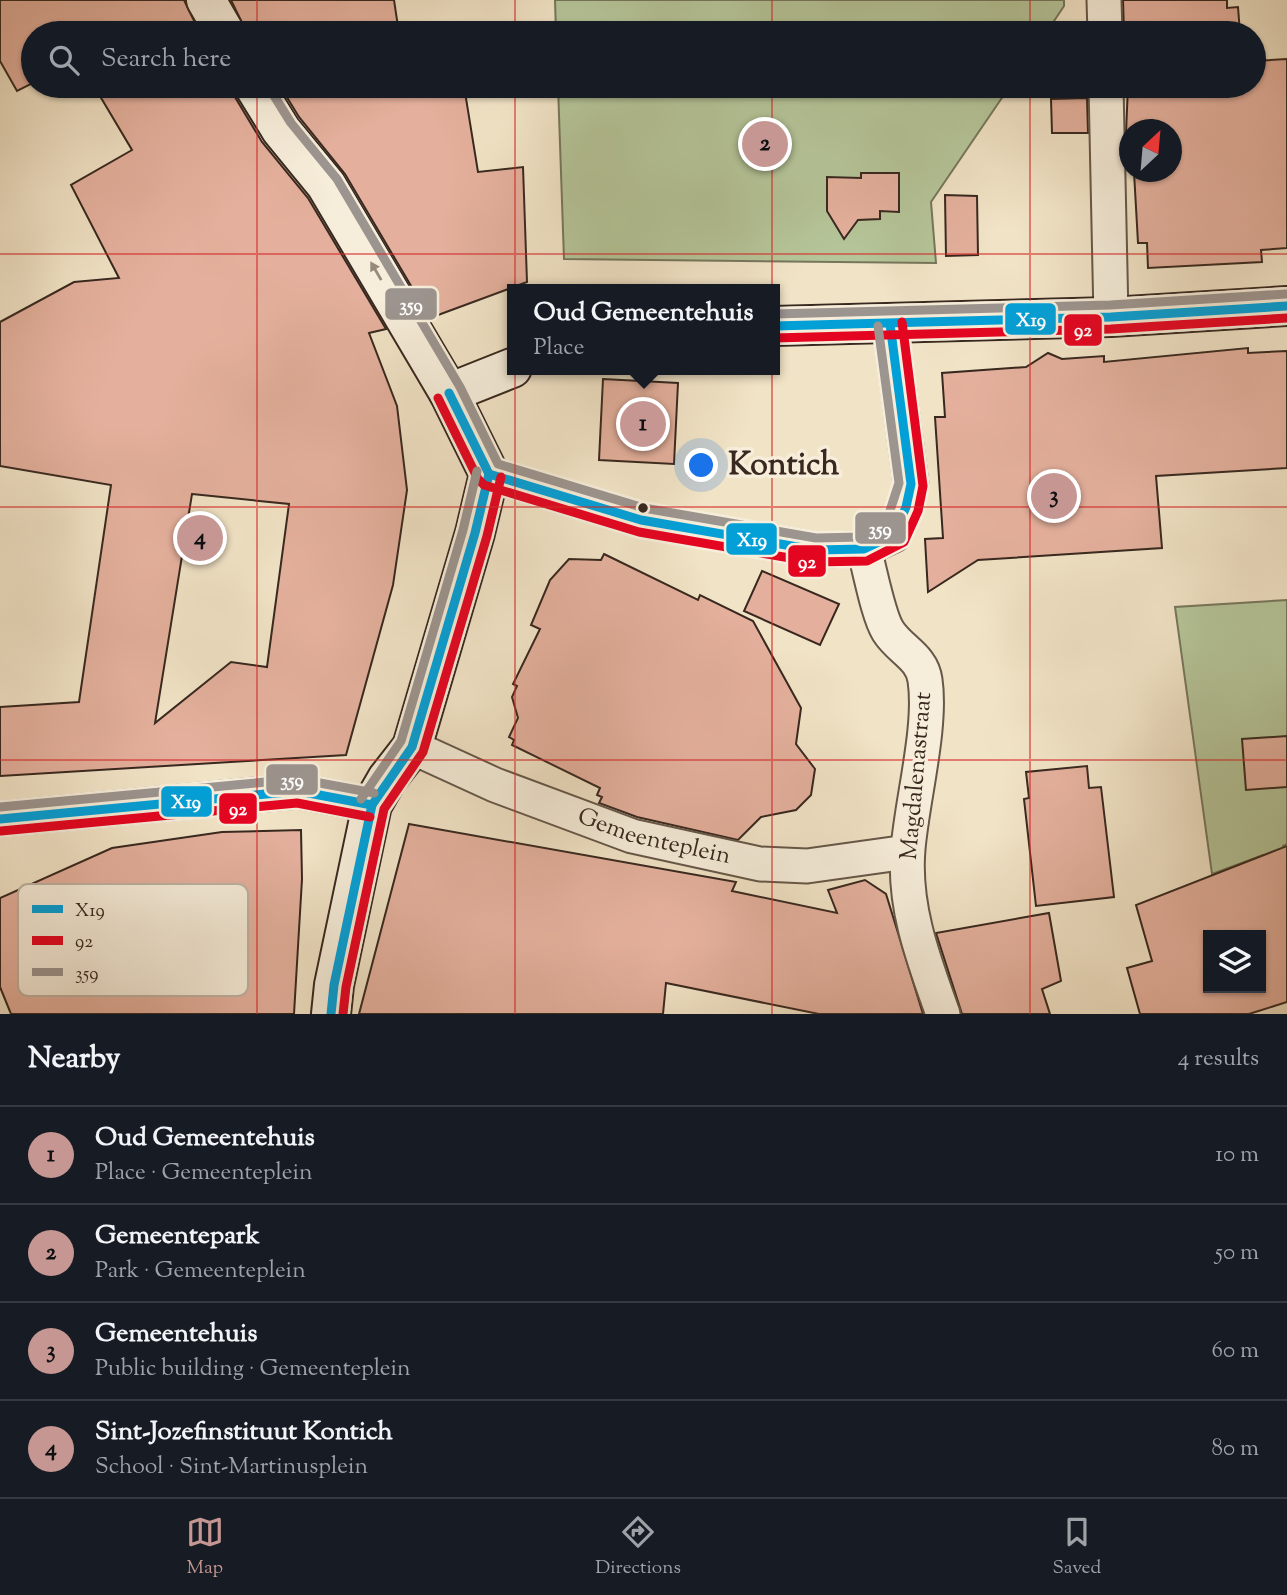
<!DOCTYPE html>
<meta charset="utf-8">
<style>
body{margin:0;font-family:"Sorts Mill Goudy",serif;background:#242831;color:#f1f3f6}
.controls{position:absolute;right:21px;bottom:21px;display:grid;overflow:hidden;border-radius:0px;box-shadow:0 2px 5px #0004}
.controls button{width:63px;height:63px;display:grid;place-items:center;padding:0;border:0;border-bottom:2px solid #363941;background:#171b24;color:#f1f3f6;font:35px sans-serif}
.compass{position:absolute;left:1119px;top:119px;width:63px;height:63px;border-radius:50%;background:#171b24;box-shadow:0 2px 5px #0004;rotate:26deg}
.you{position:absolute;left:702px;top:466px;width:24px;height:24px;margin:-18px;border:5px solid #fff;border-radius:50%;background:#1a73e8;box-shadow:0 0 0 10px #1a73e833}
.badge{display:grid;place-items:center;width:46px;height:46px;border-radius:50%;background:#c59692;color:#111;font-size:23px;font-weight:700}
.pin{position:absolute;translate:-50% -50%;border:4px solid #fff;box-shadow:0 2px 7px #0006}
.popup{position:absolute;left:507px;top:284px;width:273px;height:91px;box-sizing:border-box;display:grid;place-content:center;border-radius:0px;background:#171b24;filter:drop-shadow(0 2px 5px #0005);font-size:23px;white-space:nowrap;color:#9ea1a6}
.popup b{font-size:26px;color:#f1f3f6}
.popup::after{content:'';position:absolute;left:50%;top:100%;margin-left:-14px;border:14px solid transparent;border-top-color:#171b24}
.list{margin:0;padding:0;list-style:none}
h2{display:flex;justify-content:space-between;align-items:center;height:91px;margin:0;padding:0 28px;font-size:30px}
h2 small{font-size:23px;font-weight:400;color:#9ea1a6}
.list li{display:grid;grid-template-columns:46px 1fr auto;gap:21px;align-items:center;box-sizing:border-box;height:98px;padding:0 28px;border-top:2px solid #363941}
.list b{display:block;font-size:26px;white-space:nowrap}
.list p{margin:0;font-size:23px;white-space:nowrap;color:#9ea1a6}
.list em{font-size:23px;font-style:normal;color:#9ea1a6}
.icon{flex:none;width:38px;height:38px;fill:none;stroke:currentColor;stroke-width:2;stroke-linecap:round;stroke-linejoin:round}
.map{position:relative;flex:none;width:1287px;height:1014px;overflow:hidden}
.search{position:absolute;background:#171b24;box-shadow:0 2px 5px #0004;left:21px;right:21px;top:21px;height:77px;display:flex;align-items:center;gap:18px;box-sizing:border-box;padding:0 24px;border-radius:38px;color:#9ea1a6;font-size:26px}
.sheet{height:483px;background:#171b24}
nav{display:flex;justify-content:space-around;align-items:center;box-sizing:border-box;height:98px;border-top:2px solid #363941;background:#171b24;font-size:19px;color:#9ea1a6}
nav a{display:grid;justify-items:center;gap:4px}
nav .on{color:#c59692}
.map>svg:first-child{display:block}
</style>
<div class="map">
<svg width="1287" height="1014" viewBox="0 0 1287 1014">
<rect width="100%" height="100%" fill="#f1e3c6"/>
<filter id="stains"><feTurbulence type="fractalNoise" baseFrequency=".00286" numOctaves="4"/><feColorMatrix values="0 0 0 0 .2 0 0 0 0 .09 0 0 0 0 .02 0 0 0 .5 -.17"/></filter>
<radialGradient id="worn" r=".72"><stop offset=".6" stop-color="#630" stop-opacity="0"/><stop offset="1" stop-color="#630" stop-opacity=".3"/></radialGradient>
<g fill="#b5c599" stroke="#76765c" stroke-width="2">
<path d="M555,0H1064V6L1046,33H556Z"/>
<path d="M558,86H1010L931,202L936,263L564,259Z"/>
<path d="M1287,600V844L1283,846L1286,856L1263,855L1212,874L1175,607Z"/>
</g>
<g fill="#e4b09d" stroke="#38281f" stroke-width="2" fill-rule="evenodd">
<path d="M0,0H184L200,33H33V83L17,91L0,61Z"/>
<path d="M231,0H394L399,33H247Z"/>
<path d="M1123,0H1227V8L1238,7L1240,33H1124Z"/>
<path d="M1287,59V248L1261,250L1262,262L1148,268L1147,243H1138L1134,172H1172V130H1130L1126,133L1128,86H1254V61Z"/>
<path d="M94,86H232L235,97L262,142L308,198L386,329L369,333L397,406L407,490L393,585L346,755L0,776V707L79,702L111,485L0,466V322L74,282L119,278L71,185L132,150ZM192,494L289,504L267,667L231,662L155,723Z"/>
<path d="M280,86H464L478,172L523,167L527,282L430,318L345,174L299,117Z"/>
<path d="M1087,98L1088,133H1052L1051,99Z"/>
<path d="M861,173H899V212L880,211V219L858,220L844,239L827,211V177L861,178Z"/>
<path d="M945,195L977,196L978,255L946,256Z"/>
<path d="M1248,348V353L1287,351V468L1156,476L1162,548L978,560L928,592L925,539L943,538L935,417H945L942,373L1026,367L1048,353L1062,359L1104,356V362Z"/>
<path d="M603,379L678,383L674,464L599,460Z"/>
<path d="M604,554L698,600L700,595L753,621L801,708L796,744L815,769L811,795L796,810L761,817L738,840L637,817L599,803L602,797L597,795L600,788L512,745L514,740L509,737L518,718L512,697L517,686L513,684L540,629L531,625L550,580L569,559L601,560Z"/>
<path d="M762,571L839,604L820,645L744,611Z"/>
<path d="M1287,736V787L1246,790L1242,739Z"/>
<path d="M1087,766L1089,788L1101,787L1114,897L1036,906L1024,799L1029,798L1026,772Z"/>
<path d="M409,824L736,882L732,891L837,913L828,890L865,880L886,894L923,1014H819L666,983L663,1014H359Z"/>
<path d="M301,830L302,879L294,1014H11L0,987V898L112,848L222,832Z"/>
<path d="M1287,846V1002L1249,1014H1140L1127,968L1152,961L1136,905ZM1208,935H1261V988H1208Z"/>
<path d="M1049,913L1061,981L1042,989L1050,1014H962L936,933Z"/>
</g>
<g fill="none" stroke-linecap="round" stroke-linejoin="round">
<g stroke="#665749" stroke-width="37">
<g id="street">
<path d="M1104,0L1105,33"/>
<path d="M1106,86L1111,317"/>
<path d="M489,474L641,520L815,550L864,549L894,535L906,507L911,484L890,324"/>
<path d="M864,549C870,570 878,615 888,631C900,650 922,657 925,680C932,727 912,800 908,849C903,907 924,961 943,1014"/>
<path id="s1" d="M412,747L495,785L632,836L760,864L807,866L907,852"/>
<path d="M0,819L298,791L372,805"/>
</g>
</g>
<g stroke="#38281f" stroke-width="42">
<g id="secondary">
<path d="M206,0L225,33"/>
<path d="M254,86L281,130L326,185L449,393L489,474L475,533L412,747L387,779L372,805L334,985L331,1014"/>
<path d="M774,326L1111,317L1287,306"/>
<path d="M449,393L512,368"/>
</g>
</g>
<use href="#street" stroke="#f6edda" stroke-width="33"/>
<use href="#secondary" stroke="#f6edda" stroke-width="38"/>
<g stroke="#f6edda" stroke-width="14">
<g id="bus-1">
<path d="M774,326L1111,317L1287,306"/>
<path d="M449,393L489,474L641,520L815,550L864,549L894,535L906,507L911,484L890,324"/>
<path d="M0,819L298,791L372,805"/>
<path d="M331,1014L334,985L372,805L412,747L475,533L489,474"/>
</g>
</g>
<g stroke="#f6edda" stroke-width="14">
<g id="bus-2">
<path d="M774,338L1111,329L1287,318"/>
<path d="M438,398L478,479L484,485L639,532L813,562L867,561L904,542L918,511L923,486L902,322"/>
<path d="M1,831L297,803L370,817"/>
<path d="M343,1014L346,987L384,809L423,752L487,536L501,477"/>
</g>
</g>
<g stroke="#f6edda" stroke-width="14">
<g id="bus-3">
<path d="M268,86L291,123L337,179L460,387L498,464L644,508L816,538L861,537L885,526L899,483L878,326"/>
<path d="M774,314L1110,305L1286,294"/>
<path d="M361,799L401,741L463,530L477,471"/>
<path d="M0,807L298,779L374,793"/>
</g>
</g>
<use href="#bus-1" stroke="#03a0d8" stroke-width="9"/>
<use href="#bus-2" stroke="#e40521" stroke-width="9"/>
<use href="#bus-3" stroke="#9c948f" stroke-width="9"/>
</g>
<defs><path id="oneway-solid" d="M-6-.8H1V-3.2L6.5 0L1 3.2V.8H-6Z" transform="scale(1.75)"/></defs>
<use fill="#978a7c" href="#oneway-solid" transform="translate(376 271) rotate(-120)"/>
<path fill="none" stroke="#d62828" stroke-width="2" stroke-opacity="0.55" d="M257,0V33M515,0V33M772,0V33M1030,0V33M257,86V1014M515,86V1014M772,86V1014M1030,86V1014M0,254H1287M0,507H1287M0,760H1287"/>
<circle fill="#38281f" stroke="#f6edda" stroke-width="2.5" cx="643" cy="508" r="6"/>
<g text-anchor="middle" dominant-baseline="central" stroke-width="7" stroke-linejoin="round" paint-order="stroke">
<g font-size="24" fill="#38281f" stroke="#f6edda">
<text transform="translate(917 776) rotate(-85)">Magdalenastraat</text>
<text stroke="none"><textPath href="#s1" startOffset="259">Gemeenteplein</textPath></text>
</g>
<g font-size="32" font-weight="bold" fill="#38281f" stroke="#f6edda">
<text x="784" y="466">Kontich</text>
</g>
</g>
<rect x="18" y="884" width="230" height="112" rx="10" fill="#f6edda" stroke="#bdb2a2" stroke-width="2"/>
<rect x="32" y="905" width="31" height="8" fill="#03a0d8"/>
<rect x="32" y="936" width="31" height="9" fill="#e40521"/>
<rect x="32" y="968" width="31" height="8" fill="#9c948f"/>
<g font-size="19" fill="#38281f">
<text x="75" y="916">X19</text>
<text x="75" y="947">92</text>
<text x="75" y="979">359</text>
</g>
<g stroke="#f6edda" stroke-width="2.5">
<rect x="384" y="287" width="54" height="34" rx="7" fill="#9c948f"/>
<rect x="1004" y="302" width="53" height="34" rx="7" fill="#03a0d8"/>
<rect x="1063" y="313" width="40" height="34" rx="7" fill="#e40521"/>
<rect x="854" y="511" width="53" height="34" rx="7" fill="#9c948f"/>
<rect x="725" y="522" width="53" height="34" rx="7" fill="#03a0d8"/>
<rect x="787" y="544" width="40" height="34" rx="7" fill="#e40521"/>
<rect x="265" y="763" width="54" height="33" rx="7" fill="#9c948f"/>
<rect x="160" y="785" width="53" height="33" rx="7" fill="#03a0d8"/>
<rect x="218" y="792" width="40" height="33" rx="7" fill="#e40521"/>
</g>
<g font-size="19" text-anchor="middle" font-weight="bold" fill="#fff">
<text x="411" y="311">359</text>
<text x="1031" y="326">X19</text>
<text x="1083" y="336">92</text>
<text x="880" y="535">359</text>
<text x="752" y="546">X19</text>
<text x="807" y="568">92</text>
<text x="292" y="786">359</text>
<text x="186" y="808">X19</text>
<text x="238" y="815">92</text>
</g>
<rect width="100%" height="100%" filter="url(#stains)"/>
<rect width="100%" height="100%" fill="url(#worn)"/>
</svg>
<div class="controls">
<button><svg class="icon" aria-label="layers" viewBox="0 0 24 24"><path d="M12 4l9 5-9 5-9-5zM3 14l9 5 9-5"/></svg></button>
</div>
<svg class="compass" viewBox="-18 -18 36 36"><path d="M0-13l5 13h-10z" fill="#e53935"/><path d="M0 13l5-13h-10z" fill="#9ea1a6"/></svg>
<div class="you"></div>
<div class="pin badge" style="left:643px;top:424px">1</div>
<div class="popup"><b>Oud Gemeentehuis</b>Place</div>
<div class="pin badge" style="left:765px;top:144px">2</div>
<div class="pin badge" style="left:1054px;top:496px">3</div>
<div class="pin badge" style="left:200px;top:538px">4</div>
<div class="search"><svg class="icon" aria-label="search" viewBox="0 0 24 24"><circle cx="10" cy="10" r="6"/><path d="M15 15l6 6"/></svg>Search here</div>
</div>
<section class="sheet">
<h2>Nearby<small>4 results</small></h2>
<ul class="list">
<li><span class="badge">1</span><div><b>Oud Gemeentehuis</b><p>Place · Gemeenteplein</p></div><em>10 m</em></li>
<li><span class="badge">2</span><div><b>Gemeentepark</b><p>Park · Gemeenteplein</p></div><em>50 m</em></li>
<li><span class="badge">3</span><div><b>Gemeentehuis</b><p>Public building · Gemeenteplein</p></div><em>60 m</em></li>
<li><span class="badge">4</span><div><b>Sint-Jozefinstituut Kontich</b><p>School · Sint-Martinusplein</p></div><em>80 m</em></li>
</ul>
</section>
<nav>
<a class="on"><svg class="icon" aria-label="map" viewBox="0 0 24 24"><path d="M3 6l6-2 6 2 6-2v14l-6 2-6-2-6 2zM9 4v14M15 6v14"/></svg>Map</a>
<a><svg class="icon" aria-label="directions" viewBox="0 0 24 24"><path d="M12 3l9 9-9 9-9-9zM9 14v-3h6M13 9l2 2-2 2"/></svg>Directions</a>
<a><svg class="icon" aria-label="saved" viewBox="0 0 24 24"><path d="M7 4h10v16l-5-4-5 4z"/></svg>Saved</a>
</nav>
